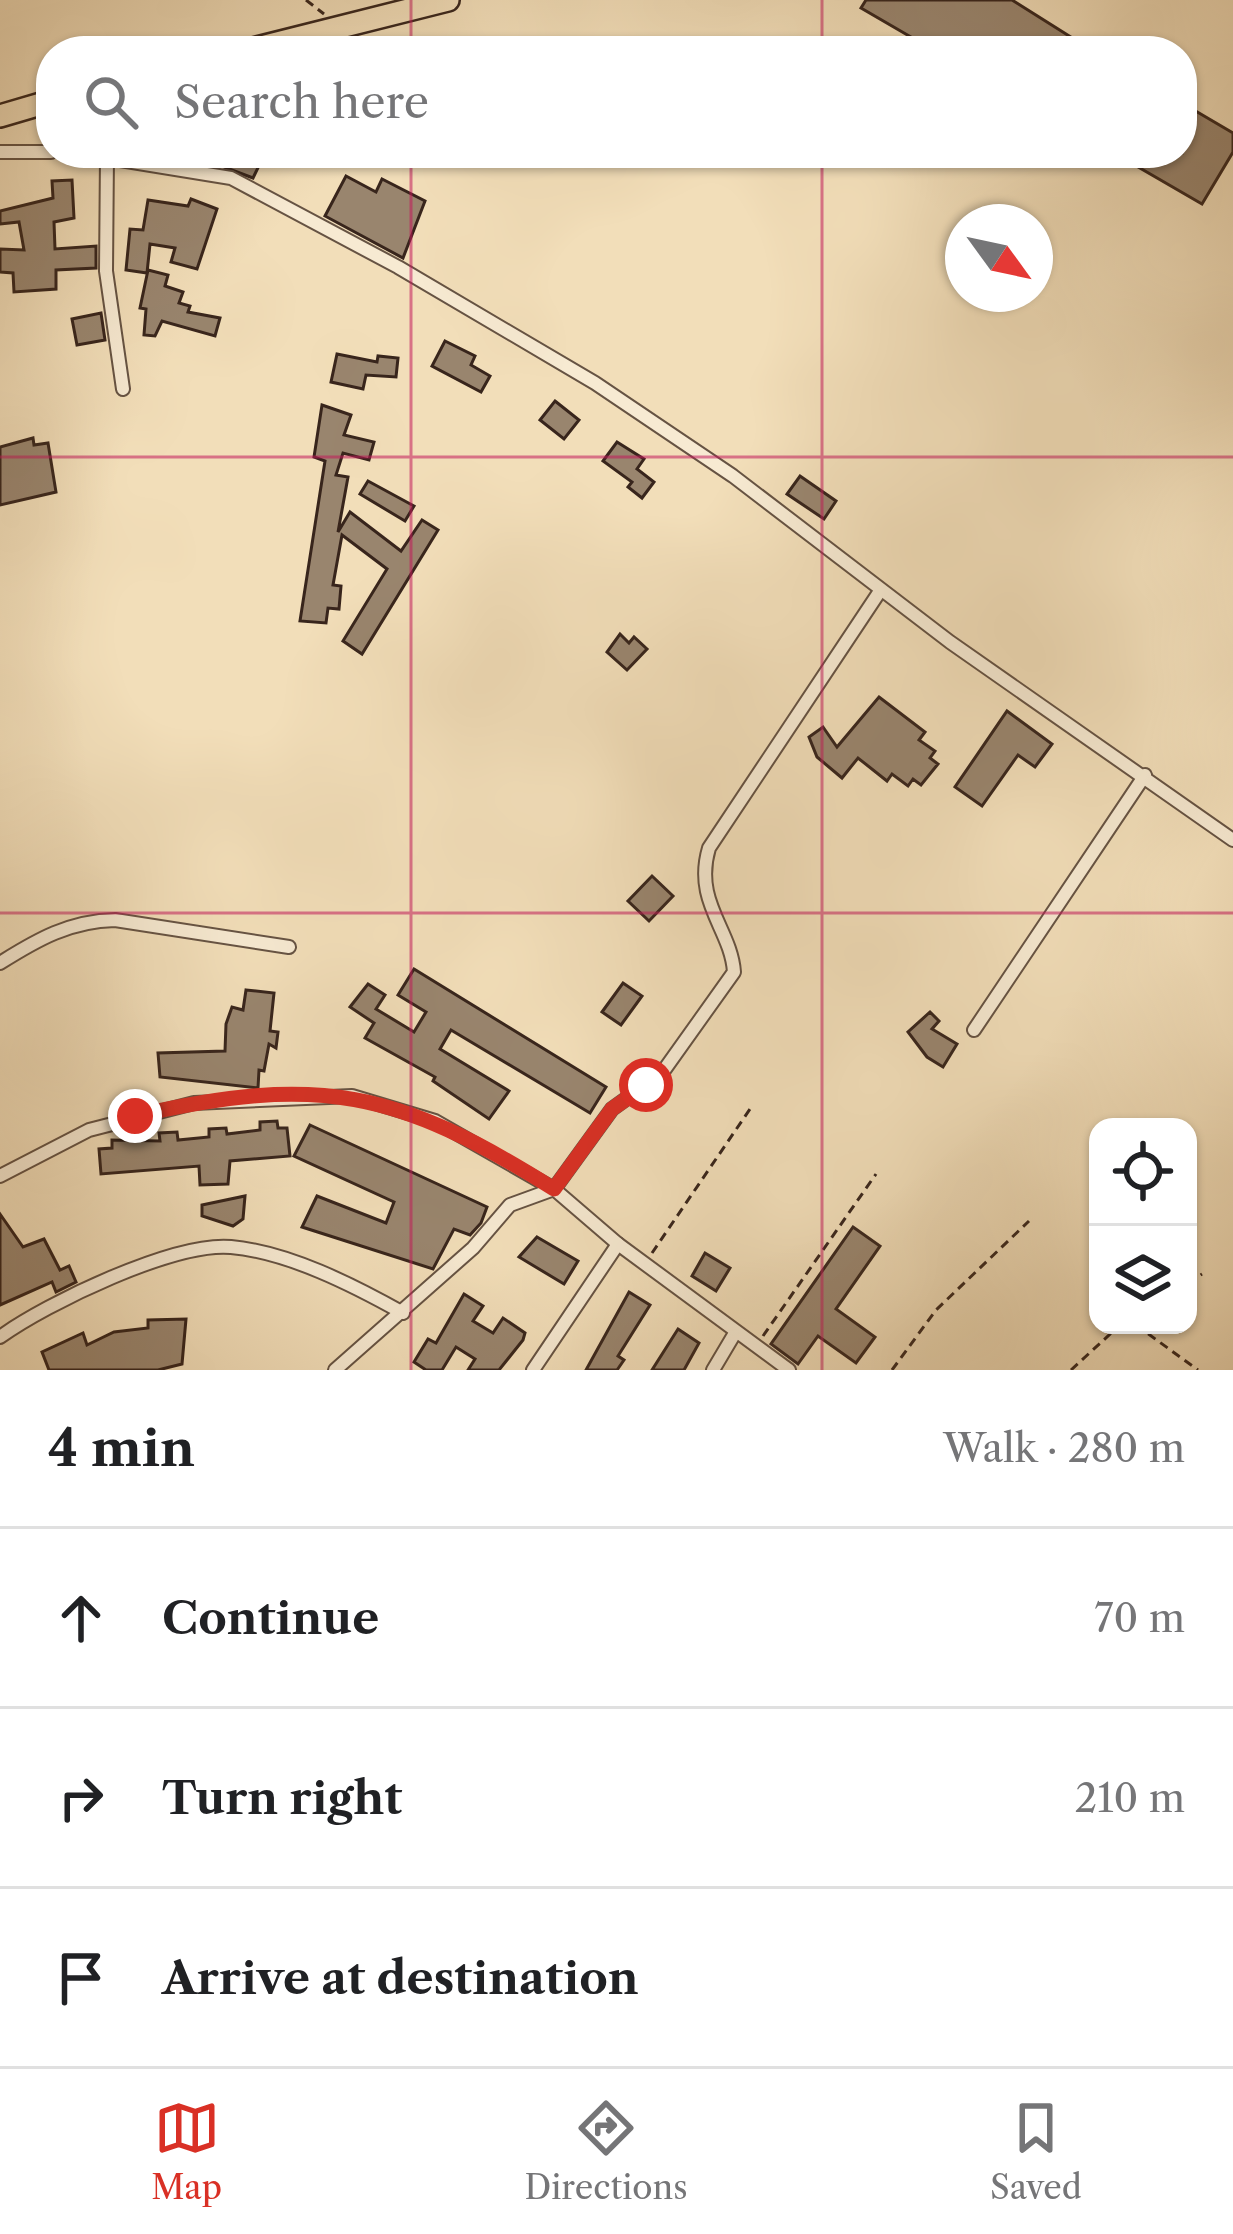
<!DOCTYPE html>
<meta charset="utf-8">
<style>
body{margin:0;font-family:"Libre Caslon Text",serif;background:#f2f2f2;color:#202124}
.controls{position:absolute;right:36px;bottom:36px;display:grid;overflow:hidden;border-radius:24px;box-shadow:0 3px 9px #0004}
.controls button{width:108px;height:108px;display:grid;place-items:center;padding:0;border:0;border-bottom:3px solid #e0e0e0;background:#fff;color:#202124;font:60px sans-serif}
.compass{position:absolute;left:945px;top:204px;width:108px;height:108px;border-radius:50%;background:#fff;box-shadow:0 3px 9px #0004;rotate:123deg}
.stop{position:absolute;width:36px;height:36px;margin:-27px;border:9px solid #d93025;border-radius:50%;background:#fff}
.stop.end{background:#d93025;border-color:#fff;box-shadow:0 3px 12px #0008}
.list{margin:0;padding:0;list-style:none}
h2{display:flex;justify-content:space-between;align-items:center;height:156px;margin:0;padding:0 48px;font-size:51px}
h2 small{font-size:39px;font-weight:400;color:#757577}
.list li{display:grid;grid-template-columns:78px 1fr auto;gap:36px;align-items:center;box-sizing:border-box;height:180px;padding:0 48px;border-top:3px solid #e0e0e0}
.list b{display:block;font-size:45px;white-space:nowrap}
.list em{font-size:39px;font-style:normal;color:#757577}
.icon{flex:none;width:66px;height:66px;fill:none;stroke:currentColor;stroke-width:2;stroke-linecap:round;stroke-linejoin:round}
.map{position:relative;flex:none;width:1233px;height:1370px;overflow:hidden}
.search{position:absolute;background:#fff;box-shadow:0 3px 9px #0004;left:36px;right:36px;top:36px;height:132px;display:flex;align-items:center;gap:30px;box-sizing:border-box;padding:0 42px;border-radius:48px;color:#757577;font-size:45px}
.sheet{height:696px;background:#fff}
nav{display:flex;justify-content:space-around;align-items:center;box-sizing:border-box;height:168px;border-top:3px solid #e0e0e0;background:#fff;font-size:33px;color:#757577}
nav a{display:grid;justify-items:center;gap:6px}
nav .on{color:#d93025}
.map>svg:first-child{display:block}
</style>
<div class="map">
<svg width="1233" height="1370" viewBox="0 0 1233 1370">
<rect width="100%" height="100%" fill="#f2deb9"/>
<filter id="stains"><feTurbulence type="fractalNoise" baseFrequency=".00167" numOctaves="4"/><feColorMatrix values="0 0 0 0 .2 0 0 0 0 .09 0 0 0 0 .02 0 0 0 .5 -.17"/></filter>
<radialGradient id="worn" r=".72"><stop offset=".6" stop-color="#630" stop-opacity="0"/><stop offset="1" stop-color="#630" stop-opacity=".3"/></radialGradient>
<g fill="#99856e" stroke="#38251c" stroke-width="3">
<path d="M866,0H1012L1093,51H1025L1017,46L1014,51H935L861,8Z"/>
<path d="M1182,103L1233,133V152L1202,204L1114,153H1182Z"/>
<path d="M187,153H265L253,178Z"/>
<path d="M346,176L376,192L382,179L425,201L403,258L325,216Z"/>
<path d="M72,180L74,218L54,222L55,249L96,246V268L56,270V289L14,292L13,273L0,272V249L24,250L19,222L0,224V211L53,198L52,181Z"/>
<path d="M191,199L217,209L197,269L171,262L175,248L150,244L147,273L126,270L130,229L143,230L148,200L188,206Z"/>
<path d="M148,270L168,275L165,286L183,292L179,303L190,306L188,312L220,318L215,336L162,321L155,336L144,335L146,309L140,308Z"/>
<path d="M101,313L105,340L77,345L72,319Z"/>
<path d="M445,341L475,356L471,365L490,376L481,392L432,366Z"/>
<path d="M337,354L377,362L378,356L398,358L396,377L366,375L363,389L331,382Z"/>
<path d="M555,401L579,420L564,439L540,420Z"/>
<path d="M322,405L351,415L344,435L374,442L369,460L343,453L336,475L348,477L338,532L350,512L401,551L422,520L438,530L362,654L343,641L387,569L342,535L333,585L341,586L339,609L328,608L326,623L300,621L325,461L314,457Z"/>
<path d="M33,438L34,445L48,443L56,492L0,505V447Z"/>
<path d="M617,442L644,459L637,469L654,482L642,498L628,487L632,482L603,461Z"/>
<path d="M800,476L836,501L824,519L787,494Z"/>
<path d="M368,481L414,506L405,521L360,494Z"/>
<path d="M620,634L629,643L634,637L647,649L627,670L607,652Z"/>
<path d="M879,697L925,732L919,740L935,751L930,758L938,764L921,785L913,779L908,786L892,774L887,781L858,758L842,778L817,757L809,737L823,727L837,747Z"/>
<path d="M1007,711L1052,744L1035,767L1018,755L982,806L955,787Z"/>
<path d="M652,876L673,896L649,921L628,901Z"/>
<path d="M414,969L606,1087L590,1113L451,1030L440,1049L509,1091L489,1119L433,1081L435,1077L365,1038L374,1023L350,1007L368,984L385,995L376,1009L414,1032L426,1012L398,995Z"/>
<path d="M623,983L642,996L621,1025L602,1012Z"/>
<path d="M246,990L274,993L270,1031L278,1032L276,1048L269,1044L264,1071L259,1070L258,1088L160,1077L158,1053L225,1051L226,1024L232,1007L243,1010Z"/>
<path d="M930,1012L939,1021L932,1029L957,1044L943,1067L927,1057L908,1032Z"/>
<path d="M277,1121L278,1128H287L290,1156L230,1161L228,1184L200,1185L199,1166L101,1174L99,1149L112,1148V1140L160,1141L159,1133L177,1132L178,1140L209,1137V1129L226,1128L227,1134L260,1130V1122Z"/>
<path d="M310,1125L487,1207L481,1223L470,1235L454,1229L433,1269L302,1227L317,1196L386,1223L394,1202L294,1156Z"/>
<path d="M245,1196L243,1219L233,1226L202,1216V1205Z"/>
<path d="M0,1214L23,1247L44,1239L60,1270L69,1266L76,1282L56,1292L52,1282L0,1305Z"/>
<path d="M853,1227L880,1246L836,1309L875,1337L856,1363L818,1336L798,1364L771,1344Z"/>
<path d="M537,1237L578,1261L564,1284L519,1257Z"/>
<path d="M705,1253L730,1268L716,1291L692,1276Z"/>
<path d="M629,1292L650,1305L618,1356L624,1360L617,1370H586Z"/>
<path d="M464,1294L483,1306L473,1321L493,1333L503,1318L525,1333L523,1340L499,1370H468L475,1359L456,1347L442,1370H426L414,1362L428,1339L436,1343Z"/>
<path d="M186,1319L182,1364L158,1370H49L42,1352L83,1333L87,1345L114,1332L148,1328V1320Z"/>
<path d="M678,1329L699,1343L684,1370H652Z"/>
</g>
<g fill="none" stroke-linecap="round" stroke-linejoin="round">
<g stroke="#665343" stroke-width="16">
<g id="street">
<path d="M0,152H51"/>
<path d="M77,153L231,178L398,267L595,383L733,476L950,642L1233,840"/>
<path d="M107,155L106,271L123,389"/>
<path d="M0,963C38,939 70,921 115,920L289,947"/>
<path d="M974,1030L1145,775"/>
<path d="M0,1176L89,1130L194,1103L352,1096L435,1121L554,1189L618,1244L789,1370"/>
<path d="M0,1337C47,1303 174,1242 231,1247C288,1252 353,1285 403,1313"/>
<path d="M335,1370L473,1248L510,1205L554,1189L612,1109L662,1073L734,972C731,929 693,902 709,848L880,591"/>
<path d="M533,1370L618,1244"/>
<path d="M713,1370L735,1333"/>
</g>
</g>
<g stroke="#38251c" stroke-width="26">
<g id="highway">
<path d="M245,51L448,0"/>
<path d="M0,116L51,101"/>
</g>
</g>
<g stroke="#38251c" stroke-width="3" stroke-dasharray="9 6" stroke-linecap="butt">
<path d="M306,0L324,14"/>
<path d="M652,1253L750,1109"/>
<path d="M1188,1283L1202,1274"/>
<path d="M1136,1325L1198,1370"/>
<path d="M763,1336L876,1174"/>
<path d="M892,1370L936,1310L1029,1221"/>
<path d="M1071,1370L1120,1325"/>
</g>
<use href="#street" stroke="#f7ead2" stroke-width="12"/>
<use href="#highway" stroke="#f2deb9" stroke-width="21"/>
</g>
<g fill="none" stroke-linecap="round" stroke-linejoin="round">
<path stroke="#d93025" stroke-width="15" d="M135,1116C319,1074 397,1090 554,1189L612,1109L646,1085"/>
</g>
<path fill="none" stroke="#c2185b" stroke-width="3" stroke-opacity="0.55" d="M411,0V51M822,0V51M411,153V1370M822,153V1370M0,457H1233M0,913H1233"/>
<rect width="100%" height="100%" filter="url(#stains)"/>
<rect width="100%" height="100%" fill="url(#worn)"/>
</svg>
<div class="controls">
<button><svg class="icon" aria-label="locate" viewBox="0 0 24 24"><circle cx="12" cy="12" r="6"/><path d="M12 2v4M12 18v4M2 12h4M18 12h4"/></svg></button>
<button><svg class="icon" aria-label="layers" viewBox="0 0 24 24"><path d="M12 4l9 5-9 5-9-5zM3 14l9 5 9-5"/></svg></button>
</div>
<svg class="compass" viewBox="-18 -18 36 36"><path d="M0-13l5 13h-10z" fill="#e53935"/><path d="M0 13l5-13h-10z" fill="#757577"/></svg>
<div class="stop" style="left:646px;top:1085px"></div>
<div class="stop end" style="left:135px;top:1116px"></div>
<div class="search"><svg class="icon" aria-label="search" viewBox="0 0 24 24"><circle cx="10" cy="10" r="6"/><path d="M15 15l6 6"/></svg>Search here</div>
</div>
<section class="sheet">
<h2>4 min<small>Walk · 280 m</small></h2>
<ul class="list">
<li><svg class="icon" aria-label="ahead" viewBox="0 0 24 24"><path d="M12 20V5M6 11l6-6 6 6"/></svg><div><b>Continue</b></div><em>70 m</em></li>
<li><svg class="icon" aria-label="right" viewBox="0 0 24 24"><path d="M7 20v-9h11M14 6l5 5-5 5"/></svg><div><b>Turn right</b></div><em>210 m</em></li>
<li><svg class="icon" aria-label="arrive" viewBox="0 0 24 24"><path d="M6 21V4h12l-3 4 3 4H6"/></svg><div><b>Arrive at destination</b></div></li>
</ul>
</section>
<nav>
<a class="on"><svg class="icon" aria-label="map" viewBox="0 0 24 24"><path d="M3 6l6-2 6 2 6-2v14l-6 2-6-2-6 2zM9 4v14M15 6v14"/></svg>Map</a>
<a><svg class="icon" aria-label="directions" viewBox="0 0 24 24"><path d="M12 3l9 9-9 9-9-9zM9 14v-3h6M13 9l2 2-2 2"/></svg>Directions</a>
<a><svg class="icon" aria-label="saved" viewBox="0 0 24 24"><path d="M7 4h10v16l-5-4-5 4z"/></svg>Saved</a>
</nav>
